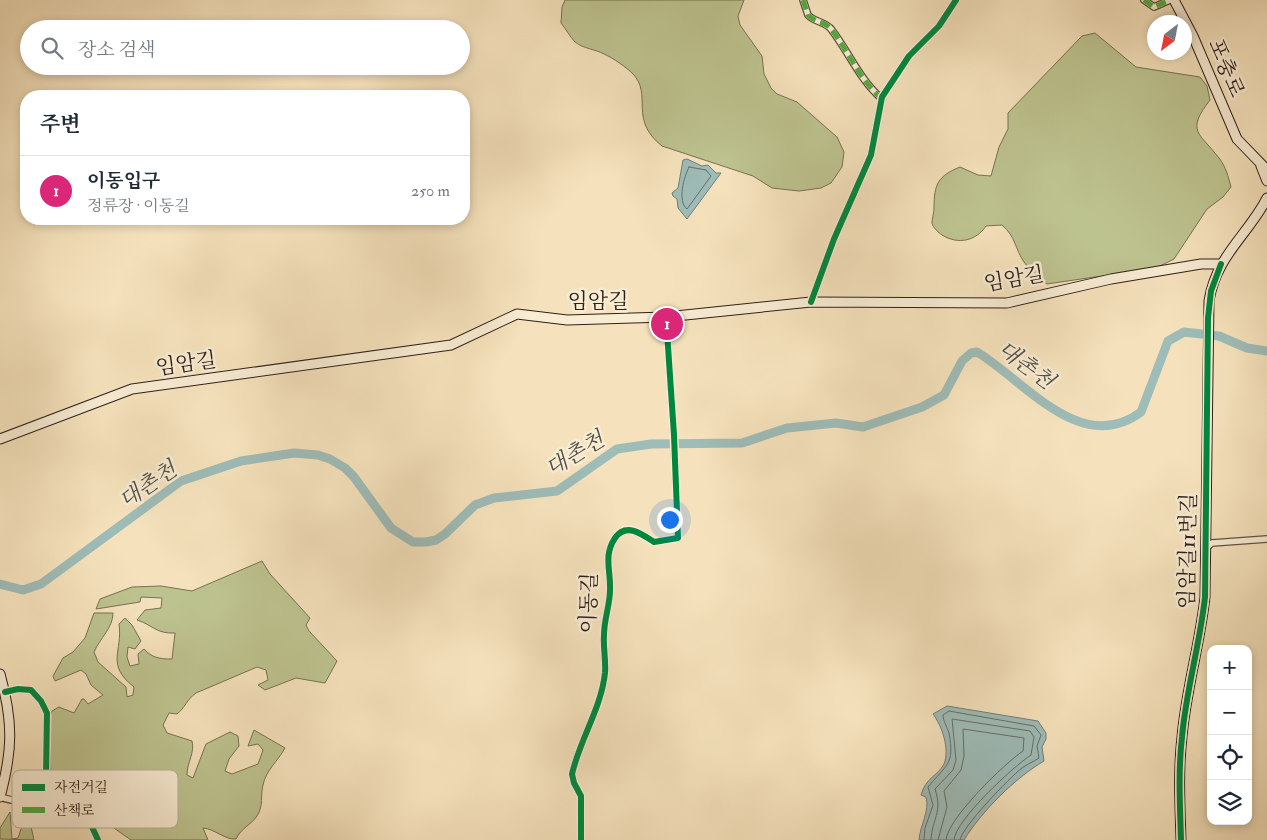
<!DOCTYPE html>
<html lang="ko">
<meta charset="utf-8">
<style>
body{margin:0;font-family:"IM FELL Double Pica","Noto Serif KR",serif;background:#f6f6f7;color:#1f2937}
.controls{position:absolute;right:15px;bottom:15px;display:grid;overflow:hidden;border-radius:10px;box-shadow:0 2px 8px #0003}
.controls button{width:45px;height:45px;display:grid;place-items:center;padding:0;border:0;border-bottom:1px solid #e0e1e3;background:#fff;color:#1f2937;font:25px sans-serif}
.compass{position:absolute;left:1147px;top:15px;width:45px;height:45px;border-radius:50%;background:#fff;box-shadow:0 2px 8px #0003;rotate:212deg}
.you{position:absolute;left:669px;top:519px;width:18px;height:18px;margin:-12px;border:4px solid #fff;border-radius:50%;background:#1a73e8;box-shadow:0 0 0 8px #1a73e833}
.badge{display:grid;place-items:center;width:32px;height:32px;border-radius:50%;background:#db2777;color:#fff;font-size:16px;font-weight:700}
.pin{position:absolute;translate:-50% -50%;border:2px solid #fff;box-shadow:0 1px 5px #0006}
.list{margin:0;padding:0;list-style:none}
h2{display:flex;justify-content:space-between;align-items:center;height:65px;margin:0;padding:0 20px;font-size:21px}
h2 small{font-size:16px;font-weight:400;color:#747a83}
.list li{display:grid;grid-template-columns:32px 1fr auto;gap:15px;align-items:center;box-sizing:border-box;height:70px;padding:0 20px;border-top:1px solid #e0e1e3}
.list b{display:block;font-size:19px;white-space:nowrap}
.list p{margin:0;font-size:16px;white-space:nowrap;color:#747a83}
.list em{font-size:16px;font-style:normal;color:#747a83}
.icon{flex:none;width:28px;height:28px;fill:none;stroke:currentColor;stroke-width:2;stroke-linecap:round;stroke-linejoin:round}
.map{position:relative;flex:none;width:1267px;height:840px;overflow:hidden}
.search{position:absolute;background:#fff;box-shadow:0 2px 8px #0003;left:20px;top:20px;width:450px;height:55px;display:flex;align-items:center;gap:12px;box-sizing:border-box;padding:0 18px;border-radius:28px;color:#747a83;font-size:19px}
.panel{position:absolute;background:#fff;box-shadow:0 2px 8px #0003;left:20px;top:90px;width:450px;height:135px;border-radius:20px}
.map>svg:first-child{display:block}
</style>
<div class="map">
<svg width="1267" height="840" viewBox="0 0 1267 840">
<rect width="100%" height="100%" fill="#f5e2bc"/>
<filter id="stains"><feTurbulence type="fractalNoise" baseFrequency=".004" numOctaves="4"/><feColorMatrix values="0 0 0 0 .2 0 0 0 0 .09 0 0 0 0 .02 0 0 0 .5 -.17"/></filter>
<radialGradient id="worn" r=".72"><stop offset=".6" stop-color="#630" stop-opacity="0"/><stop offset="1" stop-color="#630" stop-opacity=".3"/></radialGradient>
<g fill="#bdc38f" stroke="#767254">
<path d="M565,0H744L738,16L740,25L762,56L764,74L771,88L777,94L797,102L837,137L844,152L842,167L831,183L821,188L799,191L772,188L753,176L662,146C628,119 653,95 633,74C626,67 613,58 604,54C595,49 584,49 575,42C570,37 566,29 561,23L562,7Z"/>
<path d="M1095,33L1136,67L1200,77L1207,86L1210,100C1185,132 1200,133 1219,158C1226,167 1228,176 1231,187L1223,197L1207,209L1174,259L1156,268L1047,284C1038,278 1030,271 1024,262C1015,249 1016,237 1002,225L986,226C976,241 958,245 942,235C939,233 933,228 932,223C932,219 934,212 934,208C934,184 938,176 960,167L978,175L991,176L999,147L1008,129V113L1082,36Z"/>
<path d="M262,561L270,574L310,618L306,625L309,631L337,661L325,683L296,678L265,690L258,685L268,680L266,670L257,667L196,693C187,699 185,708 177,714L169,713L163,725L167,733L192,741C195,753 187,762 187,775L193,778L206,744L230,732L238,736L239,746L229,759L225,771L232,774L258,764L263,750L258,744L248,746L254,730L285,748C278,761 266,770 263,785C260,796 264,805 257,816C251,825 241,828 236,839C225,840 215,829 203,828L208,840H131L104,821L93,822C87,812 77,808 70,799C63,792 60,783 51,777L49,719L52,711L59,707L74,713L82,699H84L88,704L103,695L91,685L86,674L81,670L55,681L53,676L63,658L73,652L85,638L94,613H113C113,628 100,638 94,652L98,662L126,687L127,697L133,695L134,687C105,664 123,652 119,624L125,618L132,625L141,641L135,649L128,647L127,657L130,666L139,664L138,654L144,649C152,658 160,659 172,659L175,633C156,634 153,625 137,620L145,610L161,608L162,598L141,597L140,602L96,609L100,599L132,587L161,586L192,591Z"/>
<path d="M10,812L12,839L18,838L23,823L30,822L34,840L0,839V828Z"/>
</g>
<g fill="#9ebcb8" stroke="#727e79">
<path d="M687,159L702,166L708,165L716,173H721L687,219L678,208L677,199L673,196L672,193L678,188L683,160Z"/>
<path d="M947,706L1038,721L1046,733V739L1042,747L1044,761C1015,778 982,811 964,840H919C920,825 930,811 926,797L921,795C926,777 937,777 944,764C950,749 942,726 933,714Z"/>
</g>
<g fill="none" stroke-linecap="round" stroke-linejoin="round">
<g stroke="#676e69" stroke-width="1">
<path d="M689,167L706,170L711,176L687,209C677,201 684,177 689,167Z"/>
<path d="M924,840L925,828L933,805L928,787C946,765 955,765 949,733C947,727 943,720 943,715L949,711L1034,726L1041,735L1037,746L1039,758C1033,762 1027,764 1022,768C1010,777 961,828 960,840"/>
<path d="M931,840C932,818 943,813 935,789L953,770L956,760L952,719L1030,731L1034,737L1031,755C1014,766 955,820 954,840"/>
<path d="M938,840L947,807L944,791L961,770L964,756L963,729L1024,738L1023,751C1005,763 947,819 946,840"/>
</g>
<path stroke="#9ebcb8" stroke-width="9" d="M0,584L23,590L41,584L181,481L241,461L294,453L318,455L330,459L345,468L354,477L391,528L413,542H426L436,540L445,534L475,505L494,498L557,491L617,449L651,444L742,443L787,428L836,423L863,427L922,407L944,395L962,361L971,353L977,352C1024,380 1081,457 1141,412L1168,341L1184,332L1219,336L1247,348L1267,351"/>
<g stroke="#615042" stroke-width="8">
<g id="street">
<path d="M803,0L808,15C814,22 826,22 831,29C849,52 859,79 882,99"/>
<path d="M1144,0L1154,7L1170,0"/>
<path d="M811,302L834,239L871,155L882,97L909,56L939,26L956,0"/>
<path d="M1205,549L1212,543L1267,539"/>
<path d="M5,692L18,689L31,690L41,701L47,713L46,777L57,785L71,805L87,816L98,840"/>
<path d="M0,797C24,804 41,808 46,777"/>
<path d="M581,840V796L574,783L572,774C580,739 601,709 605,673C606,660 603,647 604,635C604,619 610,605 610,590C611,571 603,556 615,538C626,522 642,534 654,542L678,538L674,435L666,317"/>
</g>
</g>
<g stroke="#30201a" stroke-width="11">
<g id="secondary">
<path d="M1174,0L1193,36L1237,139L1267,170"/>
<path d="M1261,166L1267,181"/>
<path d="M0,439L132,389L451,345L517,314L567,320L666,317L811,302L1007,303L1111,279L1201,264H1221"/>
<path d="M0,674C13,721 13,749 0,797"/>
<path d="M1181,840C1180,806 1178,771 1182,737C1186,690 1200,644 1205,597L1209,301C1216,256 1248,235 1267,198"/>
</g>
</g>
<use href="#street" stroke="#f8ecd3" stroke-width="5.5"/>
<use href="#secondary" stroke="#f8ecd3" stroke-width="9"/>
<g stroke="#54aa42" stroke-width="5" stroke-dasharray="10 5" stroke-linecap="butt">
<path d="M803,0L808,15C814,22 826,22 831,29C849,52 859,79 882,99"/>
<path d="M1144,0L1154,7L1170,0"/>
</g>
<g stroke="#f8ecd3" stroke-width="9">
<g id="cycleway">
<path d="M811,302L834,239L871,155L882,97L909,56L939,26L956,0"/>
<path d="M5,692L18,689L31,690L41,701L47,713L46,777L57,785L71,805L87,816L98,840"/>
<path d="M581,840V796L574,783L572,774C580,739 601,709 605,673C606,660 603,647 604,635C604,619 610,605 610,590C611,571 603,556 615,538C626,522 642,534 654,542L678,538L674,435L666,317"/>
<path d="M1181,840C1180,806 1178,771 1182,737C1186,690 1200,644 1205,597L1208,318L1211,291L1221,264"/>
</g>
</g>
<use href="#cycleway" stroke="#00873e" stroke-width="6"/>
</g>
<g text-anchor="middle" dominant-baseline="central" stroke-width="5" stroke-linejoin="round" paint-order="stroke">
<g font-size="21" fill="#30201a" stroke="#f8ecd3">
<text transform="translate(1226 68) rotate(67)">포충로</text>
<text transform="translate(1014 279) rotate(-10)">임암길</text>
<text x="598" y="301">임암길</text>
<text transform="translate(186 364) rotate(-8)">임암길</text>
<text transform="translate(1188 551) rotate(-89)">임암길11번길</text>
<text transform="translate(589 603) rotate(-88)">이동길</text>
</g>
<g font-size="22" font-style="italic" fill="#514f49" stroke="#f8ecd3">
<text transform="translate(1026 365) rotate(37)">대촌천</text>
<text transform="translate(575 454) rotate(-31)">대촌천</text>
<text transform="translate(148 485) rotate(-34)">대촌천</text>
</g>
</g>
<rect x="12" y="770" width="166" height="58" rx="8" fill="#f8ecd3" stroke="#bcaf9c" stroke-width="1"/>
<rect x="22" y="784" width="23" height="7" fill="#00873e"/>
<rect x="22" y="807" width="23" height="6" fill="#54aa42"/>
<g font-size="14" fill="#30201a">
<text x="54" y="792">자전거길</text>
<text x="54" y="815">산책로</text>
</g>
<rect width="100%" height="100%" filter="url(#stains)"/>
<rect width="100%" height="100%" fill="url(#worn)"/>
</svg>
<div class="controls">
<button>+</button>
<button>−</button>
<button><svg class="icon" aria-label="locate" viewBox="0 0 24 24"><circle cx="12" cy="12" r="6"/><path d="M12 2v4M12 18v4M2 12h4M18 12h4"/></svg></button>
<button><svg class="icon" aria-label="layers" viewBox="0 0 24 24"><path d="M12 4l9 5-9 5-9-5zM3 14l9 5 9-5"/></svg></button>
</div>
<svg class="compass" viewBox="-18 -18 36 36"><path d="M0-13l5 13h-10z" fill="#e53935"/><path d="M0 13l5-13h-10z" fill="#747a83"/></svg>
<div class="you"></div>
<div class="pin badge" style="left:667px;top:324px">1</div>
<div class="search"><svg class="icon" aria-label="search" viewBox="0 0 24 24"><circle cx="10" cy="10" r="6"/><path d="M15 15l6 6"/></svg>장소 검색</div>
<section class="panel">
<h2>주변<small></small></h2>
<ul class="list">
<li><span class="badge">1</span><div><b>이동입구</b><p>정류장 · 이동길</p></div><em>250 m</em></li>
</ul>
</section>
</div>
